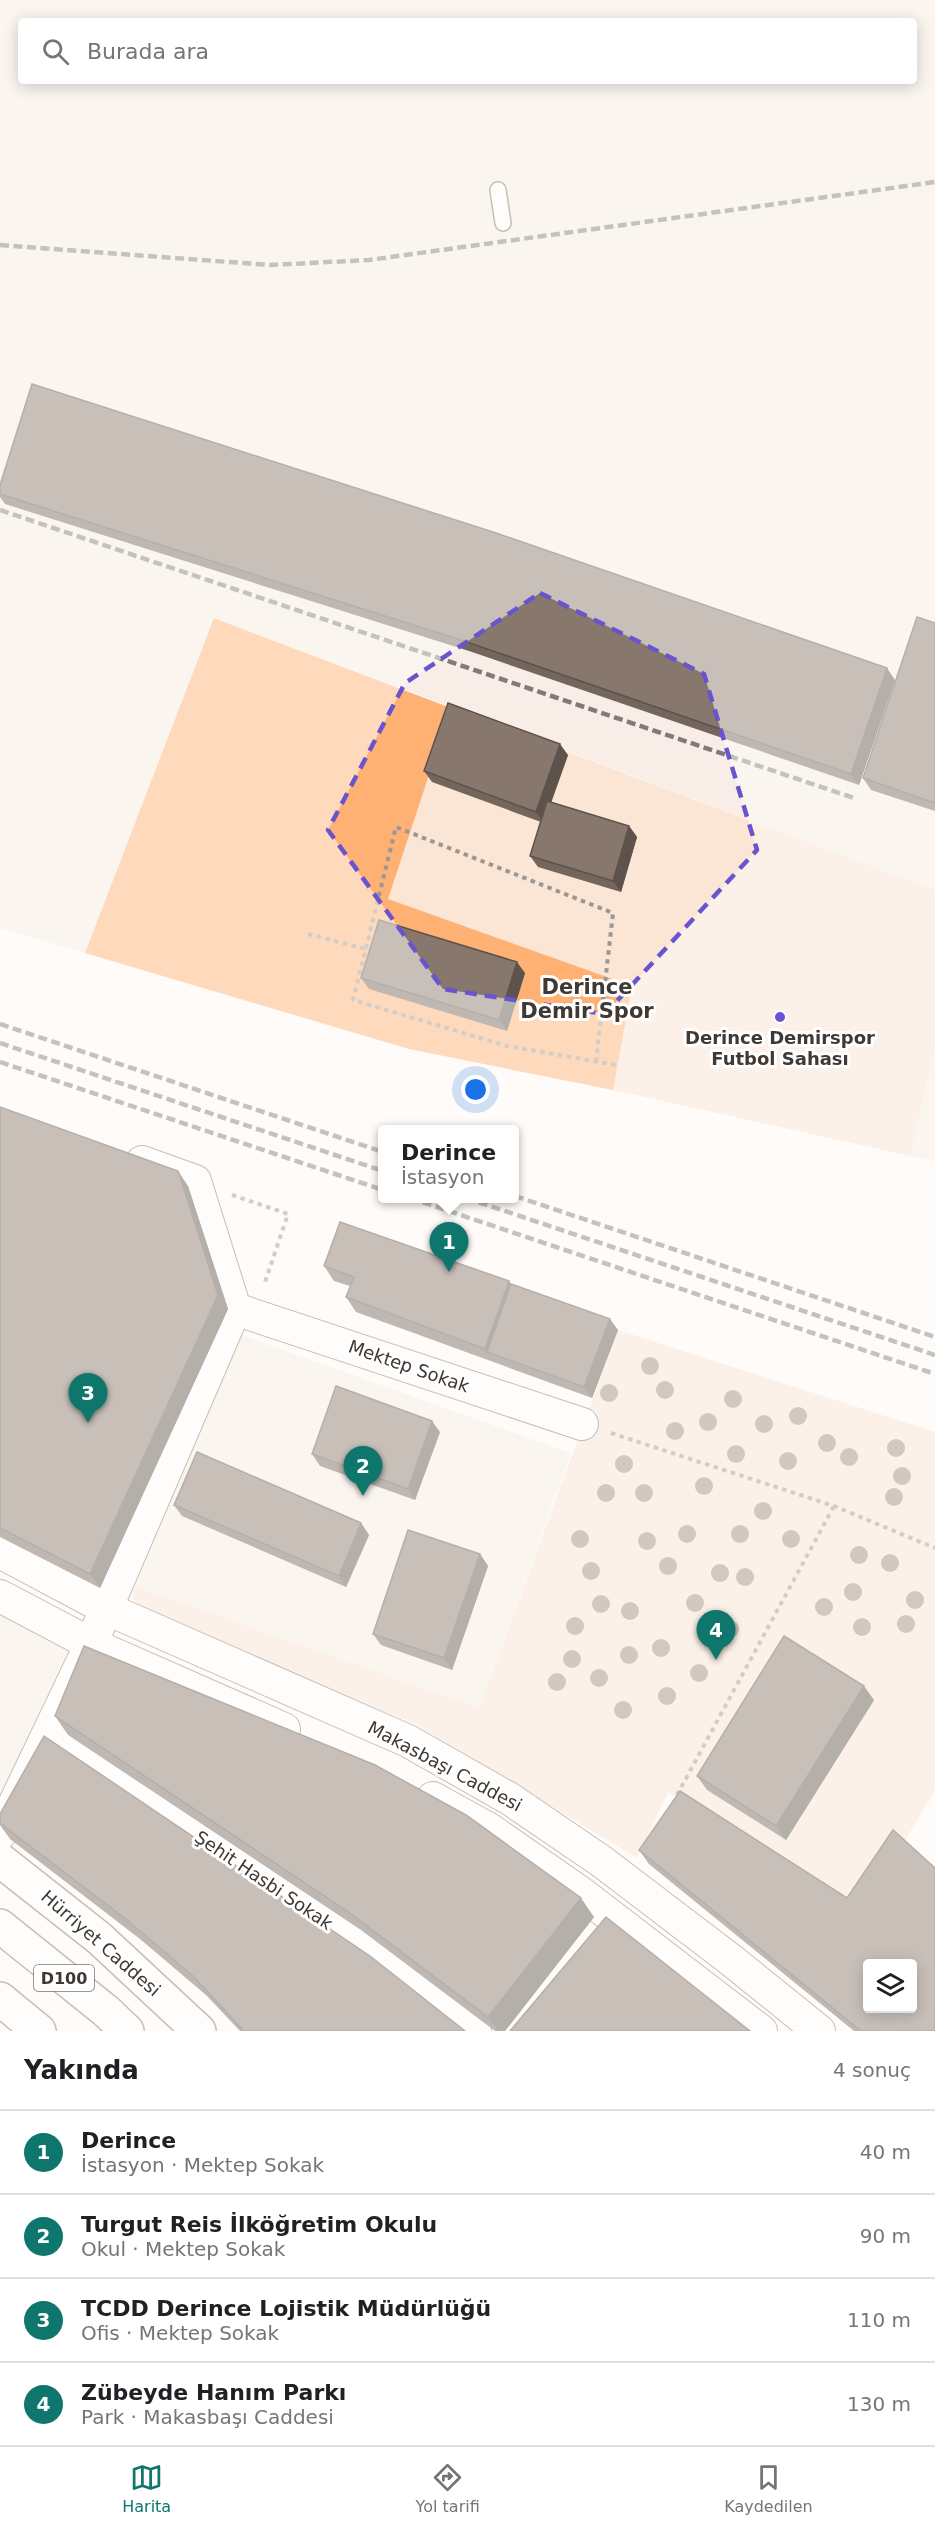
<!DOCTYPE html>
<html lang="tr">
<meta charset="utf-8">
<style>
body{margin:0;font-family:"DejaVu Sans",sans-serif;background:#f6f6f6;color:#202124}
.controls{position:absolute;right:18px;bottom:18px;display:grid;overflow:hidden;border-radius:6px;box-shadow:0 3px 15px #0003}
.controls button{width:54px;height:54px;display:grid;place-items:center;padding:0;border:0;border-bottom:2px solid #e0e0e0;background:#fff;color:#202124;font:30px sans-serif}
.you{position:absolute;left:476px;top:1090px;width:21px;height:21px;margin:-15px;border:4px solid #fff;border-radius:50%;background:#1a73e8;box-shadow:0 0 0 9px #1a73e833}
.badge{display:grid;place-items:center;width:39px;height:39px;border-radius:50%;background:#0f766e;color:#fff;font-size:20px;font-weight:700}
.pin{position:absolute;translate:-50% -50px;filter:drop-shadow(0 2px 3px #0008)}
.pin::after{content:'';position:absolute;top:32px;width:21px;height:18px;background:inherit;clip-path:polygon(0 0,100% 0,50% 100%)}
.popup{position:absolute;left:378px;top:1125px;width:141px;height:78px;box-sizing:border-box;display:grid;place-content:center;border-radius:6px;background:#fff;filter:drop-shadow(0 2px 4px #0005);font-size:20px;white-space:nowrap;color:#757577}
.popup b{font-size:22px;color:#202124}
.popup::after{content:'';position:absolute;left:50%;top:100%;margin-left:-12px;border:12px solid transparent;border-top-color:#fff}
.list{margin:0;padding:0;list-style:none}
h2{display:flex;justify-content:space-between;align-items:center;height:78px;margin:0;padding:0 24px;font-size:26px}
h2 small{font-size:20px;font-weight:400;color:#757577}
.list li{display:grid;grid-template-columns:39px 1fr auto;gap:18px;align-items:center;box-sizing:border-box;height:84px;padding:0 24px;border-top:2px solid #e0e0e0}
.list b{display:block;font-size:22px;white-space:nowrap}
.list p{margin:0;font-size:20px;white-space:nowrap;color:#757577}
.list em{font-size:20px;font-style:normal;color:#757577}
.icon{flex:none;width:33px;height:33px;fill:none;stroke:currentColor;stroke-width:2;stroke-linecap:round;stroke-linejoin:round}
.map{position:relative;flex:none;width:935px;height:2031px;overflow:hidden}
.search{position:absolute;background:#fff;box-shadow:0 3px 15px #0003;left:18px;right:18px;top:18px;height:66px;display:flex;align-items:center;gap:15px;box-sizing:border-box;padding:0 21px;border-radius:6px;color:#757577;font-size:22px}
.sheet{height:414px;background:#fff}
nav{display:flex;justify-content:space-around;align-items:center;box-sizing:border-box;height:84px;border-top:2px solid #e0e0e0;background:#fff;font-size:16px;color:#757577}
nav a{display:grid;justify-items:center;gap:3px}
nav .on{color:#0f766e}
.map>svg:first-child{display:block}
</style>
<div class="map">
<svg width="935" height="2031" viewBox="0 0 935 2031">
<rect width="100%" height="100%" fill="#fefbf8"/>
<g fill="#f8eee7" fill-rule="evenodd">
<path d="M0,0H935V890L215,618L85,953L0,928ZM21,21H914V81H21Z"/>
<path d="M935,1047V1161L910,1156Z"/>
<path d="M239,1334L571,1453L479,1708L135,1586Z"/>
<path d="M0,1610L79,1652L0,1819Z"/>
</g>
<g fill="#fbe5d5">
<path d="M451,708L935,890V1047L910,1156L613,1090L617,1065L387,899Z"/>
<path d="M618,1330L935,1432V1790L903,1844L857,1913L668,1792L637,1858L417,1725L149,1612L140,1607L133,1598L135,1586L479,1708Z"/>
</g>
<path fill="#ffb073" d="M214,618L451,708L388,899L632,986L613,1090L409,1049L85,953Z"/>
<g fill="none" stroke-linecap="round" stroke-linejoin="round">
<g stroke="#847469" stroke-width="18">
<path id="lane" d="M498,190L503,223"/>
</g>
<g stroke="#847469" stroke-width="34">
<g id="street">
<path d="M142,1162L195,1181L235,1309"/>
<path d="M0,1552L105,1608L408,1741L510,1799L601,1861L731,1960L819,2031"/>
<path d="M0,1596L91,1644L284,1729"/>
<path d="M48,1735L389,1965L475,2031"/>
<path d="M433,1798L489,1829L581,1893L761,2031"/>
<path d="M0,1834L91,1644L235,1309L582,1424"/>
</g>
</g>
<g stroke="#847469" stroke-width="36">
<path id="secondary" d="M0,1860L99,1938L199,2031"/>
</g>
<g stroke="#847469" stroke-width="36">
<g id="highway">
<path d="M0,1926L106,2011L127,2031"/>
<path d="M0,1999L39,2031"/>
</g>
</g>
<g stroke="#9c9793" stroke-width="4" stroke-dasharray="4.5 4.5" stroke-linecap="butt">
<path d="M308,934L366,949"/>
<path d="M596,1062L613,913L396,827L353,1000L507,1046L617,1065"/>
<path d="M232,1195L288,1214L264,1285"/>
<path d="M611,1433L834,1506L935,1548"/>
<path d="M677,1795L834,1506"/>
</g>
<use href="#lane" stroke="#fff" stroke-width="15"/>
<use href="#street" stroke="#fff" stroke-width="32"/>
<use href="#secondary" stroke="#fff" stroke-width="33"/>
<use href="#highway" stroke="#fff" stroke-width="33"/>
<g stroke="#817b77" stroke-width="4.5" stroke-dasharray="9 4.5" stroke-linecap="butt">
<path d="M0,245L270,265L369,260L935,182"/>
<path d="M0,510L854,798"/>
<path d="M0,1024L383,1152"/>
<path d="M0,1043L383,1171"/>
<path d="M0,1062L383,1190"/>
<path d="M515,1196L935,1337"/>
<path d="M410,1198L935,1374"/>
<path d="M466,1198L935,1355"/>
</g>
</g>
<g fill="#9c8a7a">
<circle cx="650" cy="1366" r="9"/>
<circle cx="665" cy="1390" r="9"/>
<circle cx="609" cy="1393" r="9"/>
<circle cx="733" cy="1399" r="9"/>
<circle cx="798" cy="1416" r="9"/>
<circle cx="708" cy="1422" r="9"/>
<circle cx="764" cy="1424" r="9"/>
<circle cx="675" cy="1431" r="9"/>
<circle cx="827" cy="1443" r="9"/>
<circle cx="896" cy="1448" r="9"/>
<circle cx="736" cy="1454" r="9"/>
<circle cx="849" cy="1457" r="9"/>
<circle cx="788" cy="1461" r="9"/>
<circle cx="624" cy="1464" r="9"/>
<circle cx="902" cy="1476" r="9"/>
<circle cx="704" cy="1486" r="9"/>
<circle cx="606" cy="1493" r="9"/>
<circle cx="644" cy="1493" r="9"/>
<circle cx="894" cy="1497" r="9"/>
<circle cx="763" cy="1511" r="9"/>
<circle cx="687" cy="1534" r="9"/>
<circle cx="740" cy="1534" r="9"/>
<circle cx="580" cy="1539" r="9"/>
<circle cx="791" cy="1539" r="9"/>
<circle cx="647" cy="1541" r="9"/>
<circle cx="859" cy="1555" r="9"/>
<circle cx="890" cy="1563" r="9"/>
<circle cx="668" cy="1566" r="9"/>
<circle cx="591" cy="1571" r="9"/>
<circle cx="720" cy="1573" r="9"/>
<circle cx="745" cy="1577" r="9"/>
<circle cx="853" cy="1592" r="9"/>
<circle cx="915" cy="1600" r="9"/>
<circle cx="695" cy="1603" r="9"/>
<circle cx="601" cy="1604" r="9"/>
<circle cx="824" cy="1607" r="9"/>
<circle cx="630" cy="1611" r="9"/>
<circle cx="906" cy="1624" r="9"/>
<circle cx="575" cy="1626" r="9"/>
<circle cx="862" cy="1627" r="9"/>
<circle cx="730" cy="1629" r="9"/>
<circle cx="661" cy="1648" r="9"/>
<circle cx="629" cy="1655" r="9"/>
<circle cx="572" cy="1659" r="9"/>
<circle cx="699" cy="1673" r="9"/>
<circle cx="599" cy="1678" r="9"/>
<circle cx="557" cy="1682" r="9"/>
<circle cx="667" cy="1696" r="9"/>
<circle cx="623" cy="1710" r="9"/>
</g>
<g fill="#74665d">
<path d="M0,485L895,680L859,785L469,651L5,504L0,497Z"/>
<path d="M935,623V811L871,790L863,778Z"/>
<path d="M568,755L551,802L629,826L637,837L621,892L538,867L530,856L541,822L432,782L424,771Z"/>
<path d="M525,973L507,1031L369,989L361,978Z"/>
<path d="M0,1107L188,1186L228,1309L100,1588L0,1537Z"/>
<path d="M324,1266L511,1284L618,1330L592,1398L356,1312L346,1297L350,1286L334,1281Z"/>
<path d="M440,1432L415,1500L320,1466L312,1454Z"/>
<path d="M174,1505L361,1523L369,1535L346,1587L182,1516Z"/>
<path d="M480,1554L488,1566L452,1670L381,1645L373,1634Z"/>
<path d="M874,1700L786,1840L707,1790L697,1776Z"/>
<path d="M55,1716L594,1917L505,2031H495L361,1930L68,1735Z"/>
<path d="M0,1814L465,2031H240L206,1995L140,1939L10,1839L0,1825Z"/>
<path d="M639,1850L935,2031H854L649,1864Z"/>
</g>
<g fill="#5e534c">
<path d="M887,668L895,680L859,785L851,774Z"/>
<path d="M560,744L568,755L544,823L536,812Z"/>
<path d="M629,826L637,837L621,892L613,881Z"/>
<path d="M517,962L525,973L507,1031L499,1020Z"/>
<path d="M178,1171L188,1186L228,1309L100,1588L90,1574Z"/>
<path d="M509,1281L519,1296L487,1352L485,1349Z"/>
<path d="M610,1319L618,1330L592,1398L584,1387Z"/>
<path d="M432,1421L440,1432L415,1500L408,1489Z"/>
<path d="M361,1523L369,1535L346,1587L339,1576Z"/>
<path d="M480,1554L488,1566L452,1670L444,1658Z"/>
<path d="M864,1686L874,1700L786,1840L776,1826Z"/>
<path d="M581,1898L594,1917L505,2031H498L488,2017Z"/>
</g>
<g fill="#87776c" stroke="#5e534c" stroke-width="1.5" fill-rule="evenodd">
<path d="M32,384L496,533L887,668L851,774L461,640L0,494V485Z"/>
<path d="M917,617L935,623V803L863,778Z"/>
<path d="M448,703L560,744L536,812L424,771Z"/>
<path d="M547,801L629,826L613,881L530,856Z"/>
<path d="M379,920L517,962L499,1020L361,978Z"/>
<path d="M0,1107L178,1171L218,1295L90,1574L0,1528Z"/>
<path d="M340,1222L509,1281L485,1349L346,1297L354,1277L324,1266Z"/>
<path d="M511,1284L610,1319L584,1387L487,1352Z"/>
<path d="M336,1386L432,1421L408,1489L312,1454Z"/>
<path d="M197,1452L361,1523L339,1576L174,1505Z"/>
<path d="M408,1530L480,1554L444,1658L373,1634Z"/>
<path d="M784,1636L864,1686L776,1826L697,1776Z"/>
<path d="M84,1646L375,1765L466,1815L581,1898L488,2017L347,1911L55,1716Z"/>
<path d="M44,1736L370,1956L465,2031H244L193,1976L127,1920L0,1823V1814Z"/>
<path d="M680,1791L847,1898L893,1830L935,1868V2031H861L639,1850ZM867,1964H912V2008H867Z"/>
<path d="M606,1917L750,2031H510Z"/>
</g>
<path d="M0 0H935V2031H0ZM540,593L704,674L757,850L605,1014L443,989L328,830L405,683Z" fill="#fefbf8" fill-opacity=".55" fill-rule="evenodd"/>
<path fill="none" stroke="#6854ce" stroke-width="4.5" stroke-dasharray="12 8" stroke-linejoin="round" d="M540,593L704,674L757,850L605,1014L443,989L328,830L405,683Z"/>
<circle fill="#6854ce" stroke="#fff" stroke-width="2" cx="780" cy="1017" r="6"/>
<g text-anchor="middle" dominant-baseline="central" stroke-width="6" stroke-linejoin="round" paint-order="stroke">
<rect fill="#fff" stroke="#797470" stroke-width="1.5" x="34" y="1965" width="60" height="26" rx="4.5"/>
<g font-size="16" font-weight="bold" fill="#3f3833">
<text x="64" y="1978">D100</text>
</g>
<g font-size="18" font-weight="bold" fill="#3f3833" stroke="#fff">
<text x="780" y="1037">Derince Demirspor<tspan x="780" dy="21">Futbol Sahası</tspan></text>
</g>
<g font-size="18" fill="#3f3833" stroke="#fff">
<text transform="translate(409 1366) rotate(19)">Mektep Sokak</text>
<text transform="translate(445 1766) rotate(28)">Makasbaşı Caddesi</text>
<text transform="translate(264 1880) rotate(34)">Şehit Hasbi Sokak</text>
<text transform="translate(101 1943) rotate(41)">Hürriyet Caddesi</text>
</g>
<g font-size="21" font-weight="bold" fill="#3f3833" stroke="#fff">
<text x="587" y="987">Derince<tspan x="587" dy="24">Demir Spor</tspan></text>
</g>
</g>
</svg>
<div class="controls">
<button><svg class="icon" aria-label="layers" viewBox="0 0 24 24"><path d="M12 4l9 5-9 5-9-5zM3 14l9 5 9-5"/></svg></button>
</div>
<div class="you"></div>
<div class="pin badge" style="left:449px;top:1272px">1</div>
<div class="popup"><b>Derince</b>İstasyon</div>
<div class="pin badge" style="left:363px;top:1496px">2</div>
<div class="pin badge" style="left:88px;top:1423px">3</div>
<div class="pin badge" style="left:716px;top:1660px">4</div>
<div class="search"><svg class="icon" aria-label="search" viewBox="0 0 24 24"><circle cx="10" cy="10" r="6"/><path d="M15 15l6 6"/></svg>Burada ara</div>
</div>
<section class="sheet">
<h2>Yakında<small>4 sonuç</small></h2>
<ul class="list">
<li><span class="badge">1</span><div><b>Derince</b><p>İstasyon · Mektep Sokak</p></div><em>40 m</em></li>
<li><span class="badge">2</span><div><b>Turgut Reis İlköğretim Okulu</b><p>Okul · Mektep Sokak</p></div><em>90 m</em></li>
<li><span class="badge">3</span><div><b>TCDD Derince Lojistik Müdürlüğü</b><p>Ofis · Mektep Sokak</p></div><em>110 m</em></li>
<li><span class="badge">4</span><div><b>Zübeyde Hanım Parkı</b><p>Park · Makasbaşı Caddesi</p></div><em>130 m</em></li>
</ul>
</section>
<nav>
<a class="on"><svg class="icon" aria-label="map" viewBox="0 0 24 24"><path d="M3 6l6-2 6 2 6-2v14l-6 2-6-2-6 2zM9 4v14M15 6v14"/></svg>Harita</a>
<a><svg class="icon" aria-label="directions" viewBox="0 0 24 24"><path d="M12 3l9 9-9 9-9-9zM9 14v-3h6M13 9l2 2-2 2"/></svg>Yol tarifi</a>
<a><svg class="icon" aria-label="saved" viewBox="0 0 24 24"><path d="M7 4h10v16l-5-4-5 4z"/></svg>Kaydedilen</a>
</nav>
